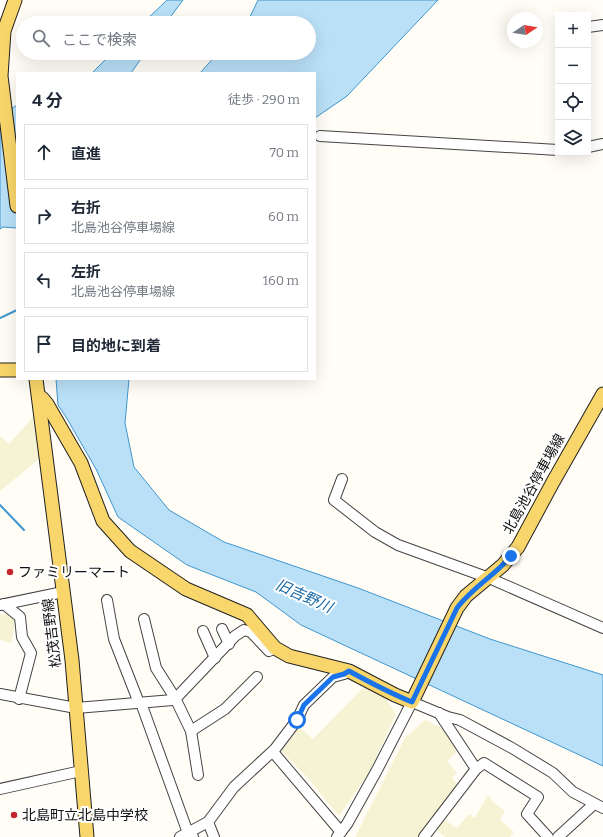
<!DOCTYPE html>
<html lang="ja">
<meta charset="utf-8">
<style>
body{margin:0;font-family:Bitter,"Noto Sans JP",serif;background:#f2f2f3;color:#1f2937}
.controls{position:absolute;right:12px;top:12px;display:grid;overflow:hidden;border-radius:0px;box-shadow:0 4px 16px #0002}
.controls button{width:36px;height:36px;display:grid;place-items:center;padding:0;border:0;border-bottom:1px solid #e0e1e3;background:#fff;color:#1f2937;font:20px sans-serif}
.compass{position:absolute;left:507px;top:12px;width:36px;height:36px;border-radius:50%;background:#fff;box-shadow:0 4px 16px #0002;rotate:78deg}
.stop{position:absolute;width:12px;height:12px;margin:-9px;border:3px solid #1a73e8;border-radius:50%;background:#fff}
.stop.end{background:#1a73e8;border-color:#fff;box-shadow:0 1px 4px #0008}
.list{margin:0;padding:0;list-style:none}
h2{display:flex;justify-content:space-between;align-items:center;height:52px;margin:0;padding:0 16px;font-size:17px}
h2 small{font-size:13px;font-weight:400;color:#747a83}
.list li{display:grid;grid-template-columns:26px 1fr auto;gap:12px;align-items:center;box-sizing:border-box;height:56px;margin:0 8px 8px;padding:0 8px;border:1px solid #e0e1e3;border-radius:0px}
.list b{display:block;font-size:15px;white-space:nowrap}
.list p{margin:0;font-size:13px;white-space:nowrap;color:#747a83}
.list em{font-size:13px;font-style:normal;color:#747a83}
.icon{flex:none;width:22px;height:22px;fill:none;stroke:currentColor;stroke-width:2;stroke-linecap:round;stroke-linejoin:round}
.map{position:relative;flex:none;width:603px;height:837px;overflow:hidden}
.search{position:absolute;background:#fff;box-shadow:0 4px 16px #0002;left:16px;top:16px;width:300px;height:44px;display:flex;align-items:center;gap:10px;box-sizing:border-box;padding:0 14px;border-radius:22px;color:#747a83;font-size:15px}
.panel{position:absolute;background:#fff;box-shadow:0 4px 16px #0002;left:16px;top:72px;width:300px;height:308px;border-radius:0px}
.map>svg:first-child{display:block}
</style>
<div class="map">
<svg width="603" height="837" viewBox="0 0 603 837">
<rect width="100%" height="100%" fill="#fffdf5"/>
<g fill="#f6f3d4">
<path d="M33,417L39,459L0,491V436L9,444Z"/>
<path d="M11,613L16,618L11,643L0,640V615Z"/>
<path d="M365,686L386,699L396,714L369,773L339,816L307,777L280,750L299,727L313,739Z"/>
<path d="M425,720L444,729L459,750L447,761L457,773L452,778L458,785L417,837H355L405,738Z"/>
<path d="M488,795L494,803L505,811L500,820L514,832L510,837H445L436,830L443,819L457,828L469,814L475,818Z"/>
</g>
<g fill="#b9e0f7" stroke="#3f96cf">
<path d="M167,0H183L166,23H143Z"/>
<path d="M258,0H438L347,96L315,118V73H200L218,53H309V23H245L250,17Z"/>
<path d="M112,53H145L131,73H92Z"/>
<path d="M17,105V228L3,227L0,229V116Z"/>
<path d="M56,379H129L125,423L134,467L169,510L224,542L358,588L490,639L603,675V766L301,625L256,592L187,565L118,517L96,469L66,417L58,405Z"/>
</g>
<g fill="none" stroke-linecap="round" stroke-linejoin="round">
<g stroke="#3f96cf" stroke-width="2">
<path d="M0,318L17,310"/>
<path d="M0,505L24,530"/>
</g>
<g stroke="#444" stroke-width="12">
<g id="minor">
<path d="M588,27L603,25"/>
<path d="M320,136L558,150"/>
<path d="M588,147L603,144"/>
<path d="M342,479L334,500L375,532L398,545L489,578L603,628"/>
<path d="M107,600L114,639L139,703"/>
<path d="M4,604L20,617L22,637L31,653L19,699"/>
<path d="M0,605L63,592"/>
<path d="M144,619L156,668L175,698L191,731L198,775"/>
<path d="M222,629L229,644"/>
<path d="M203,631L215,658"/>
<path d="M0,694L76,708L173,700L177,697L235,636L244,630L251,632L269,651L275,648"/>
<path d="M141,703L188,833L193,837"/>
<path d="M439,713L476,769"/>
<path d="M191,731L225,709L257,677"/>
<path d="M273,752L341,832"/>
<path d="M0,789L81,771"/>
<path d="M208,822L214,837"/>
<path d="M180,837L208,822L234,787L275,749L297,720L304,705L333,677L344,674L349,671"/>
<path d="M337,837L347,824L377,770L412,702L448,717L460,720L512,748L553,773L573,792L603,808"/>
<path d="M424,837L476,769L484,763L538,797L527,814L548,837"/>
<path d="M558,837L594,804"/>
</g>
</g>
<g stroke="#222" stroke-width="15">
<g id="major">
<path d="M15,0L4,31L1,76L17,206"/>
<path d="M0,370H17"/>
<path d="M36,379L72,660L87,837"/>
<path d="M39,398H42L47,404L81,463L103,521L130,551L186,589L247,615L275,648L289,656L349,671L395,695L412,702L457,608L466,596L503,565L518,547L553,482L603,394"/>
</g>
</g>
<use href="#minor" stroke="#fff" stroke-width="10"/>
<use href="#major" stroke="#f9d66b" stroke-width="13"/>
</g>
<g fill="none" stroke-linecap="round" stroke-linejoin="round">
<path stroke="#1a73e8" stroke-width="5" d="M297,720L304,705L333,677L344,674L349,671C369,682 390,693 412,702L457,608C472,588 495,575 511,556"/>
</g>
<g fill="#c4262e" stroke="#fff" stroke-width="1.5">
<circle cx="10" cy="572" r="4"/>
<circle cx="14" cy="815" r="4"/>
</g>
<g text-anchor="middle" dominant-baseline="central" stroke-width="4" stroke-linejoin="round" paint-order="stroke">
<g font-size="14" fill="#111" stroke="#fff">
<text transform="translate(534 484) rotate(-61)">北島池谷停車場線</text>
<text transform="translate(52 633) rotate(-97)">松茂吉野線</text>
</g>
<g font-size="14" fill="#111" stroke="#fff" text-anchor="start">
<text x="18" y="572">ファミリーマート</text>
<text x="22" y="815">北島町立北島中学校</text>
</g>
<g font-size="15" font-style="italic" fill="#1768a6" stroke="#fff">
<text transform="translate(304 596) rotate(24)">旧吉野川</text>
</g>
</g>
</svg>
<div class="controls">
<button>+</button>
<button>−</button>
<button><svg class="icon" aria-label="locate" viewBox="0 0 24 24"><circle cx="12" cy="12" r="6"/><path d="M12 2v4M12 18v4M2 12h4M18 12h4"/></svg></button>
<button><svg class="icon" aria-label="layers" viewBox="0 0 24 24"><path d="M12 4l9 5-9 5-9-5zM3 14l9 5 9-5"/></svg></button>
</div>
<svg class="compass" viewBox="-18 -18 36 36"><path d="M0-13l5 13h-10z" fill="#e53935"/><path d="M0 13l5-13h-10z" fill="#747a83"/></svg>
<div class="stop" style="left:297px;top:720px"></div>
<div class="stop end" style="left:511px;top:556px"></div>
<div class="search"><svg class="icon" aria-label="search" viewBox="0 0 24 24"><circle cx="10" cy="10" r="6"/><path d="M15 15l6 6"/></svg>ここで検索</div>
<section class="panel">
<h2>4 分<small>徒歩 · 290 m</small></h2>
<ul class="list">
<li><svg class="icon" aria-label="ahead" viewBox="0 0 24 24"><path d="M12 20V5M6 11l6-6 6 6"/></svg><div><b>直進</b></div><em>70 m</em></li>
<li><svg class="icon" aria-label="right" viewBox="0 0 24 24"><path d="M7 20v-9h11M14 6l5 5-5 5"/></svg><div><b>右折</b><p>北島池谷停車場線</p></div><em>60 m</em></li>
<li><svg class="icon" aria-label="left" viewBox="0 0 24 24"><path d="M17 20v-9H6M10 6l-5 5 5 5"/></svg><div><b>左折</b><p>北島池谷停車場線</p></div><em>160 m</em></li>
<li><svg class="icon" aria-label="arrive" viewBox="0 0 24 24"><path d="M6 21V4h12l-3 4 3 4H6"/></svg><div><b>目的地に到着</b></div></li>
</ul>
</section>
</div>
